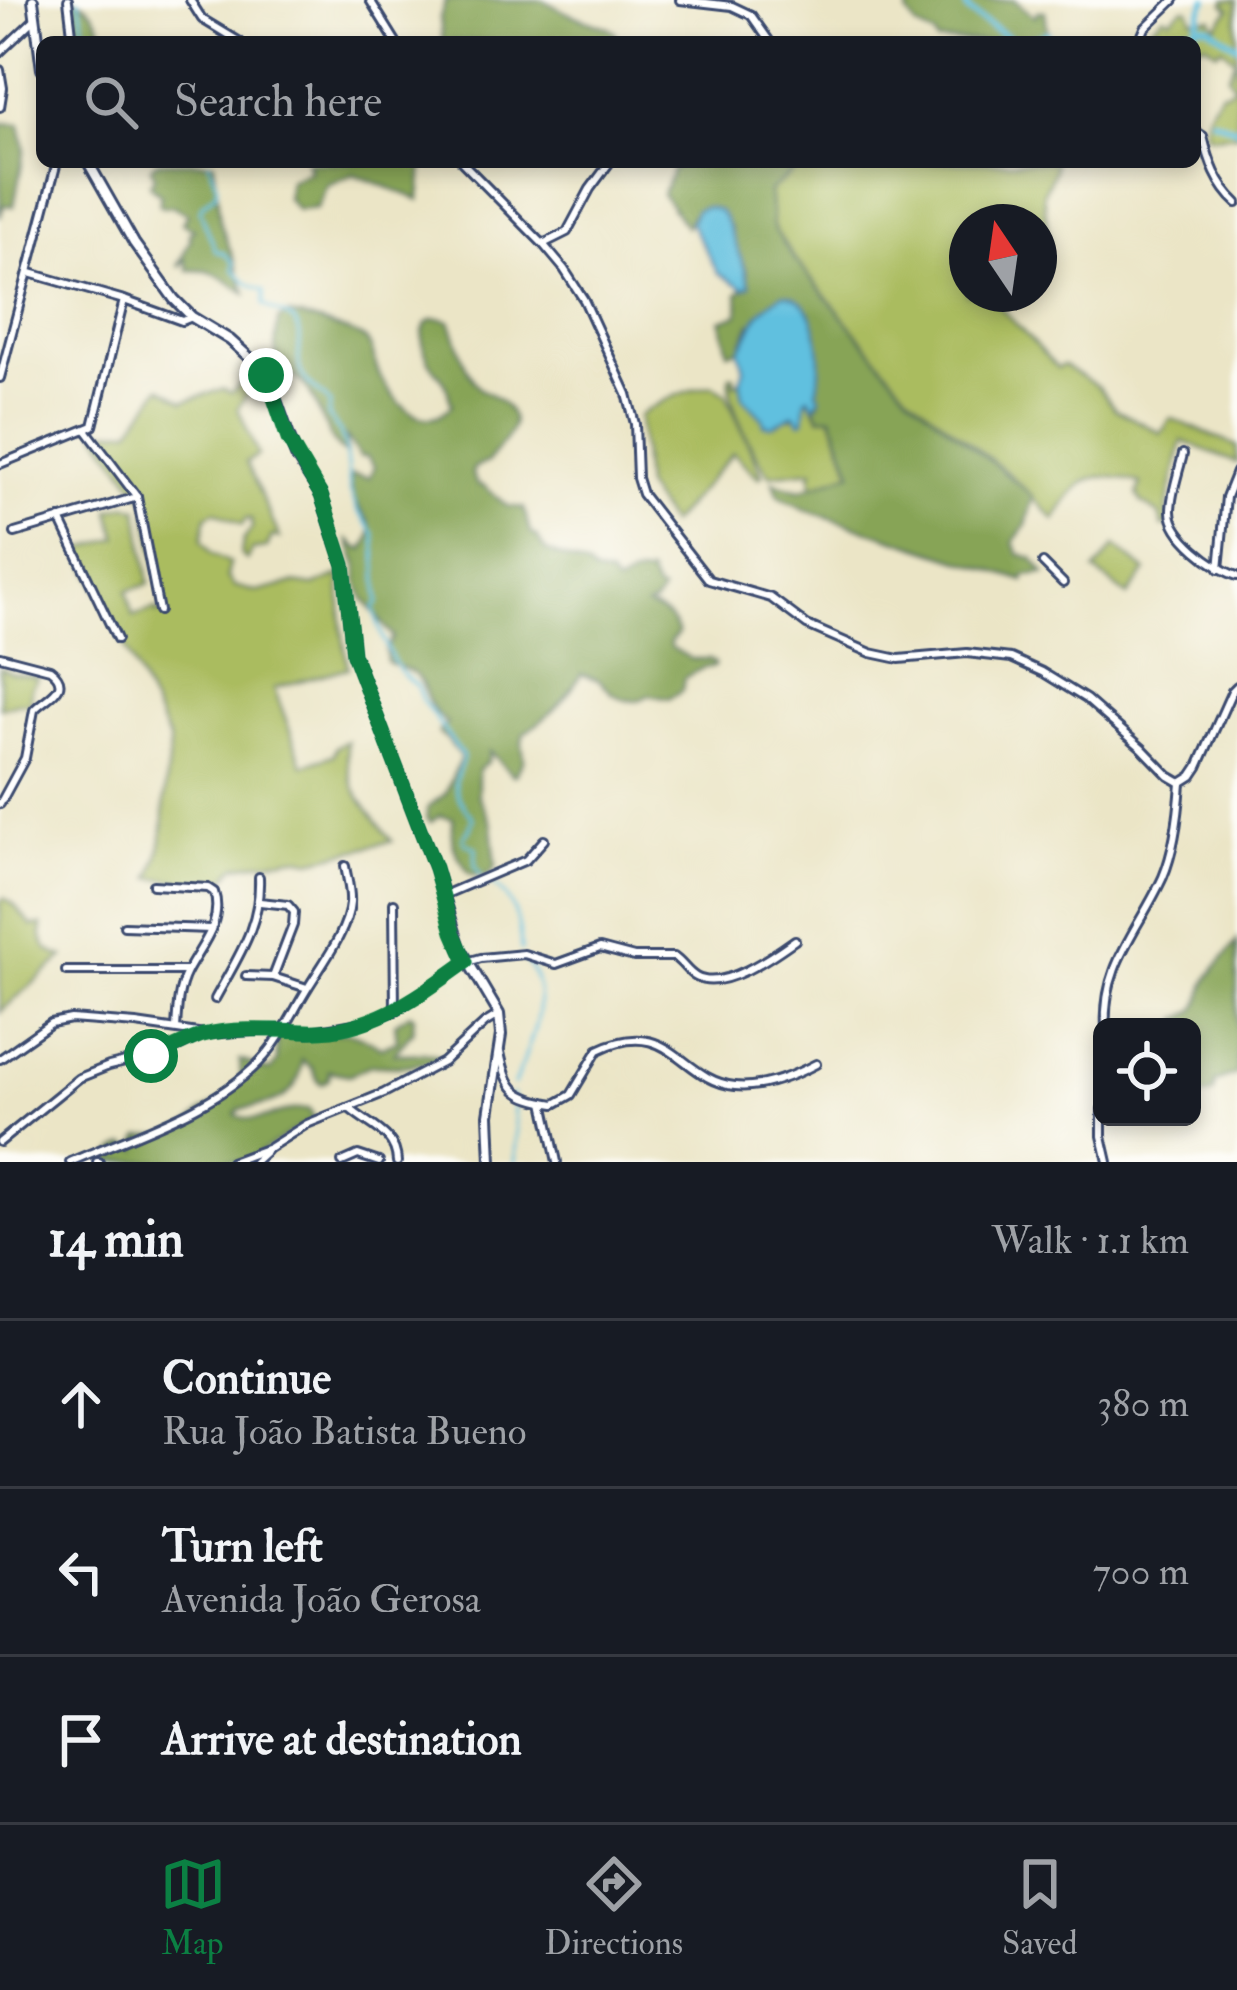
<!DOCTYPE html>
<meta charset="utf-8">
<style>
body{margin:0;font-family:"IM FELL Double Pica",serif;background:#242831;color:#f1f3f6}
.controls{position:absolute;right:36px;bottom:36px;display:grid;overflow:hidden;border-radius:18px;box-shadow:0 6px 18px #0003}
.controls button{width:108px;height:108px;display:grid;place-items:center;padding:0;border:0;border-bottom:3px solid #363941;background:#171b24;color:#f1f3f6;font:60px sans-serif}
.compass{position:absolute;left:949px;top:204px;width:108px;height:108px;border-radius:50%;background:#171b24;box-shadow:0 6px 18px #0003;rotate:347deg}
.stop{position:absolute;width:36px;height:36px;margin:-27px;border:9px solid #0b8043;border-radius:50%;background:#fff}
.stop.end{background:#0b8043;border-color:#fff;box-shadow:0 3px 12px #0008}
.list{margin:0;padding:0;list-style:none}
h2{display:flex;justify-content:space-between;align-items:center;height:156px;margin:0;padding:0 48px;font-size:51px}
h2 small{font-size:39px;font-weight:400;color:#9ea1a6}
.list li{display:grid;grid-template-columns:78px 1fr auto;gap:36px;align-items:center;box-sizing:border-box;height:168px;padding:0 48px;border-top:3px solid #363941}
.list b{display:block;font-size:45px;white-space:nowrap}
.list p{margin:0;font-size:39px;white-space:nowrap;color:#9ea1a6}
.list em{font-size:39px;font-style:normal;color:#9ea1a6}
.icon{flex:none;width:66px;height:66px;fill:none;stroke:currentColor;stroke-width:2;stroke-linecap:round;stroke-linejoin:round}
.map{position:relative;flex:none;width:1237px;height:1162px;overflow:hidden}
.search{position:absolute;background:#171b24;box-shadow:0 6px 18px #0003;left:36px;right:36px;top:36px;height:132px;display:flex;align-items:center;gap:30px;box-sizing:border-box;padding:0 42px;border-radius:18px;color:#9ea1a6;font-size:45px}
.sheet{height:660px;background:#171b24}
nav{display:flex;justify-content:space-around;align-items:center;box-sizing:border-box;height:168px;border-top:3px solid #363941;background:#171b24;font-size:33px;color:#9ea1a6}
nav a{display:grid;justify-items:center;gap:6px}
nav .on{color:#0b8043}
.map>svg:first-child{display:block}
</style>
<div class="map">
<svg width="1237" height="1162" viewBox="0 0 1237 1162">
<rect width="100%" height="100%" fill="#fdfcf7"/>
<filter id="ink" filterUnits="userSpaceOnUse"><feTurbulence type="fractalNoise" baseFrequency=".00833" numOctaves="2"/><feDisplacementMap in="SourceGraphic" scale="24" xChannelSelector="R" yChannelSelector="G"/><feConvolveMatrix kernelMatrix="1 2 1 2 8 2 1 2 1" color-interpolation-filters="sRGB"/></filter>
<filter id="wash" filterUnits="userSpaceOnUse"><feTurbulence type="fractalNoise" baseFrequency=".004" numOctaves="4" result="noise"/><feDisplacementMap in="SourceGraphic" scale="48" xChannelSelector="R" yChannelSelector="G"/><feGaussianBlur stdDeviation="2.7" result="paint"/><feColorMatrix in="noise" values="0 0 0 0 0 0 0 0 0 0 0 0 0 0 0 0 0 1.4 0 .05"/><feComposite in="paint" operator="in"/></filter>
<g filter="url(#wash)">
<rect width="100%" height="100%" fill="#ebe5c6"/>
<g fill="#aabc5f" stroke="#62765e" stroke-width="3">
<path d="M1225,0H1237V134L1214,136L1205,133C1205,115 1210,106 1221,92L1228,91L1234,86L1228,76L1236,60L1222,47L1217,51L1206,43L1195,46V42H1142L1145,33L1164,15L1170,19L1184,8L1189,9L1193,19L1212,18V21L1217,26L1230,9L1224,4Z"/>
<path d="M807,162H1054V171L1043,194L1050,243L1039,246V222H967V294H1001L998,305L1057,368L1063,365L1098,387L1115,409L1161,433L1171,418L1237,446V463L1182,441L1167,508L1169,526H1162L1159,514L1142,503L1137,495L1141,484C1091,469 1081,476 1055,520L1010,475L907,393L792,256L773,227L769,191Z"/>
<path d="M254,371L258,379L238,408L258,455L246,462L280,538L272,536L267,548L252,550L247,560L241,555L243,541L252,528L251,519H246L242,525L215,511L207,516L202,540L212,554L230,563L227,577L234,586L257,592L294,583L314,586L340,575L342,630L348,668L274,688L303,765L333,755L336,747L347,741C345,791 364,803 392,841L312,860L296,857L236,866L221,884L151,878C167,837 162,821 166,780C167,766 170,754 169,740L79,550L118,538L110,510L127,505L138,508L149,584L127,591L133,616L156,609L157,613L164,609L145,499L96,432L131,429L161,387L184,401L223,389L231,393Z"/>
<path d="M730,376H734V384L740,381L763,418L777,424L786,418L798,416L808,397L820,417L831,415L852,473L813,487L811,474L813,470L770,475C753,454 727,403 730,376Z"/>
<path d="M713,385L726,394L762,475L759,478L733,453L670,524L644,487L639,416C659,401 688,389 713,385Z"/>
<path d="M1115,546L1146,571L1128,596L1095,571Z"/>
<path d="M0,667L12,673L38,677L31,688L30,703H17L0,708Z"/>
<path d="M4,898L13,904L32,926L42,925C40,943 45,952 64,957L0,1012V901Z"/>
</g>
<g fill="#87a456" stroke="#516a5a" stroke-width="3">
<path d="M71,0C93,0 99,24 107,42H75L74,7Z"/>
<path d="M446,0H543L570,14L607,27L615,32L619,41L442,42L440,17Z"/>
<path d="M910,0H1014L1035,17L1037,11H1045L1049,42H937L935,36L917,27L908,14Z"/>
<path d="M0,123L20,124L25,148L14,206L4,205L0,217Z"/>
<path d="M156,162H214L220,222L246,293L218,275L207,271L188,270L185,259L180,266L178,265L191,239L189,234L194,229L182,223L187,214L173,206L163,207L159,204L161,195L149,185L154,177L151,167Z"/>
<path d="M306,162H413L423,166L420,200L354,174L327,185L317,208L297,210L287,198L289,181L310,170Z"/>
<path d="M696,162H807L769,191L773,227L792,256L907,393L1033,496L1026,526L1014,542L1019,554L1033,558L1045,574L1025,576L1024,581L806,510L779,496L773,482L800,490L852,472L832,416L820,417L814,406L819,403L817,391L819,354L810,313L751,323L739,350L728,352L721,320L739,314L738,293L750,285L746,269L735,251L730,227L692,215L686,227L662,194L673,169Z"/>
<path d="M288,315C298,315 362,334 367,341C375,351 374,365 380,376C394,402 425,436 452,405C449,398 448,391 446,385C441,375 432,368 428,359C418,337 420,311 450,321C459,342 462,364 475,383C481,392 482,389 490,394C532,422 506,435 488,462L474,468L472,473L477,484L484,486L507,506L524,508L530,533L537,537L546,551L587,567L594,574L609,576L616,585L634,576L649,574L656,589L662,592L655,603L648,607C663,611 673,619 678,634L670,642L671,647L691,659H710L715,663L714,667H705L684,678L682,691L669,699L650,695L637,701L626,700L613,694L599,680L581,674C567,699 549,718 524,733L522,742L524,759L515,775H512L489,751L488,761L478,771V795L492,824L496,867C489,877 479,878 469,873C462,861 451,849 452,834C452,828 454,823 453,818L439,816L431,822L426,818L428,807L445,794L461,757L446,738L439,734V731L447,723C421,706 431,689 414,674C407,668 396,667 387,662L386,649L393,637L364,599L358,582V565L349,541L360,549H364C381,522 365,522 354,500C352,495 350,484 350,478L352,475L369,478L374,467L367,457H360L346,437V454C316,436 321,374 279,373L275,347L278,320Z"/>
<path d="M1237,941V1074L1215,1082L1213,1093C1206,1097 1199,1097 1192,1095V1027H1180L1179,1019C1211,1007 1195,995 1212,973C1220,962 1229,952 1237,941Z"/>
<path d="M410,1013L414,1016L413,1031L394,1053C412,1056 424,1049 440,1057V1061L403,1066L371,1065L349,1075L329,1071V1079L322,1084L318,1081L312,1068L302,1060C300,1099 274,1104 240,1109L236,1115C261,1128 281,1106 309,1109L314,1118L246,1162H110C112,1152 118,1148 127,1145L138,1150L137,1143L141,1137L167,1134L189,1125L202,1112L227,1097L241,1081L240,1060C252,1062 260,1072 271,1070L277,1061L276,1032C296,1040 323,1034 345,1032C354,1032 372,1041 381,1047L397,1041L395,1023Z"/>
</g>
<g fill="#61c0df" stroke="#3e789e" stroke-width="3">
<path d="M705,207C714,209 716,207 723,216C727,220 749,279 750,285L744,288L718,273L690,222L696,210Z"/>
<path d="M783,294C821,297 824,363 817,391L820,397L814,406L809,397L806,399L804,420L801,422L794,414L772,426L764,424L763,418L743,397L740,381L744,368L739,350C756,325 752,313 783,294Z"/>
</g>
<g fill="none" stroke-linecap="round" stroke-linejoin="round">
<g stroke="#61c0df" stroke-width="3">
<path d="M79,0L86,37L83,42"/>
<path d="M209,162L217,185L216,193L202,205L200,211L216,251L224,253L234,263L233,269L249,284L264,291V305C272,311 283,314 291,319C310,333 291,359 303,376C310,388 322,392 330,404L328,416L340,432L345,447L350,491L357,510L375,534L379,603L374,608C380,634 393,673 417,686L422,700L463,757C462,764 459,769 457,775C451,792 463,805 473,818L470,828L463,837L464,842L476,848L475,865L481,876"/>
<path d="M488,881C515,897 520,922 521,951"/>
<path d="M514,1085C528,1045 556,997 524,959"/>
<path d="M512,1094L516,1132L515,1162"/>
</g>
<g stroke="#61c0df" stroke-width="6">
<path d="M965,0L968,11L1015,42"/>
<path d="M1199,25L1208,26L1237,45"/>
<path d="M1055,39L1060,42"/>
<path d="M1024,42L1048,33"/>
<path d="M1165,42L1173,31L1195,29C1202,21 1199,9 1207,0"/>
<path d="M1212,119L1237,129"/>
</g>
</g>
</g>
<g filter="url(#ink)">
<g fill="none" stroke-linecap="round" stroke-linejoin="round">
<g stroke="#3a4a6e" stroke-width="12">
<g id="minor">
<path d="M68,0L73,42"/>
<path d="M370,0L396,42"/>
<path d="M680,0L732,6L751,15L770,42"/>
<path d="M1139,42L1145,28L1174,0"/>
<path d="M0,52L35,19"/>
<path d="M0,70L3,88L0,107"/>
<path d="M1195,131L1203,136C1209,161 1217,185 1237,203"/>
<path d="M543,244L567,232L590,189L610,162"/>
<path d="M30,273L124,300L182,321L192,317"/>
<path d="M0,378L57,162"/>
<path d="M87,431L137,497L159,611"/>
<path d="M1183,454C1179,472 1171,493 1171,511C1171,536 1215,569 1237,576"/>
<path d="M0,464L93,426L124,300"/>
<path d="M60,519L117,639"/>
<path d="M15,533L137,497"/>
<path d="M1043,563L1063,583"/>
<path d="M1219,569L1226,497L1236,472"/>
<path d="M0,656L50,669C75,688 44,698 34,710L25,758L0,804"/>
<path d="M153,885L208,888L214,892C224,922 200,947 187,972C178,989 177,1010 176,1029"/>
<path d="M444,895L526,860L544,840"/>
<path d="M260,902L288,905L294,912L293,925L273,977"/>
<path d="M394,903L395,1011"/>
<path d="M124,926L211,929"/>
<path d="M66,971H187"/>
<path d="M246,976L273,977L307,988"/>
<path d="M215,999C237,958 261,926 259,877"/>
<path d="M1106,1027C1102,965 1139,930 1163,877C1175,849 1179,812 1181,783"/>
<path d="M500,1052C508,1090 515,1098 555,1104L571,1095L598,1050C670,1015 680,1080 735,1086C762,1089 793,1076 816,1064"/>
<path d="M0,1059L51,1023L71,1019L136,1024L205,1034L287,1029L308,1032L366,1022L395,1011L467,962L481,958L524,954L556,964L600,948L634,957H674C683,963 687,972 696,977C723,992 774,955 795,940"/>
<path d="M544,1102L557,1162"/>
<path d="M349,1108C369,1126 396,1132 397,1162"/>
<path d="M1102,1109V1136L1108,1162"/>
<path d="M0,1142L79,1078L109,1066L167,1052L200,1036"/>
<path d="M70,1162C132,1135 220,1108 265,1056C284,1034 293,1011 309,986C323,963 348,930 350,903C351,891 347,878 345,866"/>
<path d="M97,1162H99"/>
<path d="M231,1162L269,1148L307,1124L384,1093L443,1062L485,1023L498,1015"/>
<path d="M254,1162L266,1151"/>
<path d="M342,1162L358,1155L379,1162"/>
</g>
</g>
<g stroke="#3a4a6e" stroke-width="12">
<g id="tertiary">
<path d="M190,0L202,19L240,42"/>
<path d="M462,162L543,244L564,269L584,300L627,394L635,424L637,478L642,494L709,580L771,598L807,625L871,653L899,659L967,653L1011,658L1042,672L1086,699L1142,748L1169,776L1181,783L1192,776L1198,767L1232,691L1237,686"/>
</g>
</g>
<g stroke="#3a4a6e" stroke-width="14">
<g id="secondary">
<path d="M33,0L42,69"/>
<path d="M88,162L134,243L174,299L192,317L230,340L261,368L271,386L296,456L321,495L344,565L353,654L435,868L460,948L499,1014L501,1035L489,1115L491,1162"/>
</g>
</g>
<use href="#minor" stroke="#fff" stroke-width="6"/>
<use href="#tertiary" stroke="#fff" stroke-width="6"/>
<use href="#secondary" stroke="#fff" stroke-width="8"/>
</g>
</g>
<g fill="none" stroke-linecap="round" stroke-linejoin="round" filter="url(#ink)">
<path stroke="#0b8043" stroke-width="15" d="M151,1056C169,1051 185,1041 203,1035C230,1027 278,1030 306,1031C369,1034 419,996 466,962L453,932L435,868L353,654L344,565L328,515L321,495L288,439L266,375"/>
</g>
</svg>
<div class="controls">
<button><svg class="icon" aria-label="locate" viewBox="0 0 24 24"><circle cx="12" cy="12" r="6"/><path d="M12 2v4M12 18v4M2 12h4M18 12h4"/></svg></button>
</div>
<svg class="compass" viewBox="-18 -18 36 36"><path d="M0-13l5 13h-10z" fill="#e53935"/><path d="M0 13l5-13h-10z" fill="#9ea1a6"/></svg>
<div class="stop" style="left:151px;top:1056px"></div>
<div class="stop end" style="left:266px;top:375px"></div>
<div class="search"><svg class="icon" aria-label="search" viewBox="0 0 24 24"><circle cx="10" cy="10" r="6"/><path d="M15 15l6 6"/></svg>Search here</div>
</div>
<section class="sheet">
<h2>14 min<small>Walk · 1.1 km</small></h2>
<ul class="list">
<li><svg class="icon" aria-label="ahead" viewBox="0 0 24 24"><path d="M12 20V5M6 11l6-6 6 6"/></svg><div><b>Continue</b><p>Rua João Batista Bueno</p></div><em>380 m</em></li>
<li><svg class="icon" aria-label="left" viewBox="0 0 24 24"><path d="M17 20v-9H6M10 6l-5 5 5 5"/></svg><div><b>Turn left</b><p>Avenida João Gerosa</p></div><em>700 m</em></li>
<li><svg class="icon" aria-label="arrive" viewBox="0 0 24 24"><path d="M6 21V4h12l-3 4 3 4H6"/></svg><div><b>Arrive at destination</b></div></li>
</ul>
</section>
<nav>
<a class="on"><svg class="icon" aria-label="map" viewBox="0 0 24 24"><path d="M3 6l6-2 6 2 6-2v14l-6 2-6-2-6 2zM9 4v14M15 6v14"/></svg>Map</a>
<a><svg class="icon" aria-label="directions" viewBox="0 0 24 24"><path d="M12 3l9 9-9 9-9-9zM9 14v-3h6M13 9l2 2-2 2"/></svg>Directions</a>
<a><svg class="icon" aria-label="saved" viewBox="0 0 24 24"><path d="M7 4h10v16l-5-4-5 4z"/></svg>Saved</a>
</nav>
